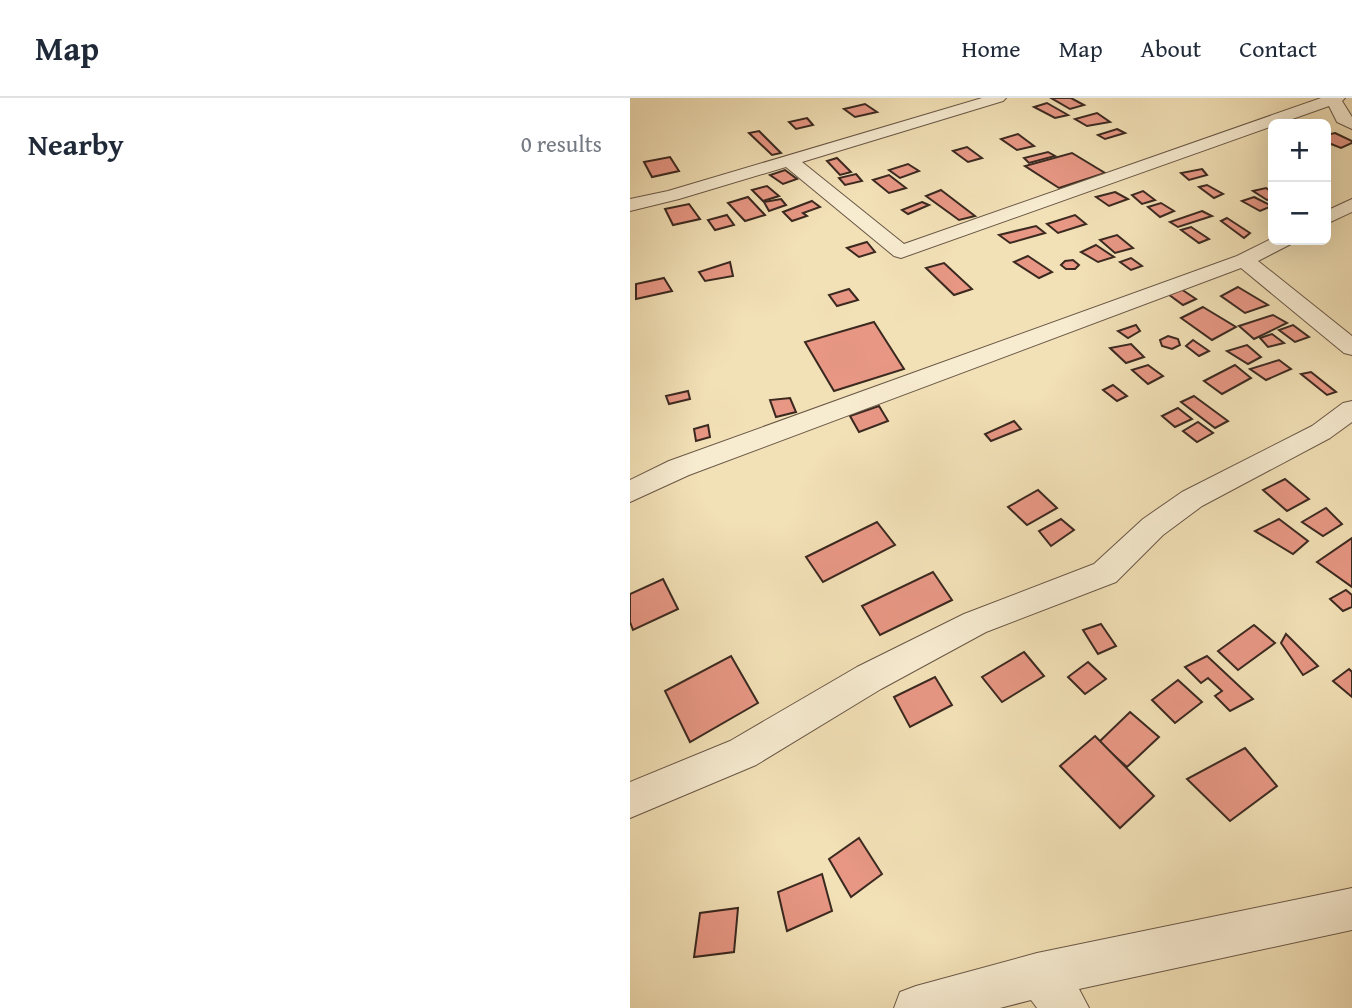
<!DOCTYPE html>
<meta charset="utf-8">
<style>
body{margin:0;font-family:"Gentium Book Plus",serif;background:#f6f6f7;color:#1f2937}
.controls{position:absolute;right:21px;top:21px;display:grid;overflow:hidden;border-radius:10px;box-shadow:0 7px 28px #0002}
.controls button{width:63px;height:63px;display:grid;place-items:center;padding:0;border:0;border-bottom:2px solid #e0e1e3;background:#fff;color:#1f2937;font:35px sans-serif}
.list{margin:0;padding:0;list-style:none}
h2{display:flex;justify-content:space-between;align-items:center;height:91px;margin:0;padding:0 28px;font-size:30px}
h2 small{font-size:23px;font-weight:400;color:#747a83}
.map{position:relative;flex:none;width:722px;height:910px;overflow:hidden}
header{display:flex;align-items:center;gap:42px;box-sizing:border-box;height:98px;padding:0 35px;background:#fff;border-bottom:2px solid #e0e1e3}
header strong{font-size:33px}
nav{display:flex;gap:38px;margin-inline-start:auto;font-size:24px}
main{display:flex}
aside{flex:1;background:#fff}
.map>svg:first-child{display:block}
</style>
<header>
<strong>Map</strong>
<nav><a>Home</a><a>Map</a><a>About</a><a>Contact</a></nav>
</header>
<main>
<aside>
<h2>Nearby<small>0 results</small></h2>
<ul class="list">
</ul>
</aside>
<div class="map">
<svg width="722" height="910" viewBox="0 0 722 910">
<rect width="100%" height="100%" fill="#f2e0b6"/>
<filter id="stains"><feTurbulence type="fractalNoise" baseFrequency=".00286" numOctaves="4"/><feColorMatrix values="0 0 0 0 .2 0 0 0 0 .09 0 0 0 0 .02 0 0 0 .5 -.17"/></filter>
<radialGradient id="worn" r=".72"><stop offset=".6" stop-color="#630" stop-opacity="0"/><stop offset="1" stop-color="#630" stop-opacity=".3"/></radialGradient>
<g fill="#e79784" stroke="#3b2920" stroke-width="2">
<path d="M421,0H441L454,7L440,11Z"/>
<path d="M417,5L438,17L425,20L404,9Z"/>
<path d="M235,6L247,14L225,19L214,11Z"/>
<path d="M467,15L480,24L457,28L445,21Z"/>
<path d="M177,20L183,27L166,31L159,24Z"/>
<path d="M487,31L495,35L475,41L468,37Z"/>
<path d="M129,33L151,55L142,57L119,35Z"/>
<path d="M705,35L722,43V45L711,50L696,44V37Z"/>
<path d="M388,36L404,48L387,52L371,41Z"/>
<path d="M337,49L352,60L338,64L323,53Z"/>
<path d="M418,54L425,58L399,65L394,60Z"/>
<path d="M442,55L475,75L429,90L395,68Z"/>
<path d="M40,59L49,73L22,79L14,64Z"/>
<path d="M207,60L221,74L210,77L197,63Z"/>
<path d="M278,66L289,73L270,80L259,72Z"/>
<path d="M572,71L577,77L559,82L551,75Z"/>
<path d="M155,72L167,81L153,86L140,77Z"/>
<path d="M226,76L232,83L215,87L209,80Z"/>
<path d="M259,77L276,90L259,95L243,82Z"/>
<path d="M577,87L593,96L584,100L569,89Z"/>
<path d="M137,88L149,98L133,103L122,92Z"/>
<path d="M636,90L643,95V100L637,102L623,93Z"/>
<path d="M311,92L345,118L329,122L296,98Z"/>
<path d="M513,93L525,102L512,106L502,97Z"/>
<path d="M485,94L498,101L479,108L466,99Z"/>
<path d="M118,99L135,117L115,123L98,105Z"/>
<path d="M624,99L642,108L630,113L612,103Z"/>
<path d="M151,101L156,107L139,113L134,104Z"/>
<path d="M182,103L190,109L173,115L177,118L162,123L153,114Z"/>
<path d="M292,104L299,107L278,116L272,112Z"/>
<path d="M531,105L544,113L530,119L518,109Z"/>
<path d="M59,106L70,121L43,127L35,111Z"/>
<path d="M572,113L582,118L548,129L540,124Z"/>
<path d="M97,117L104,127L85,132L78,122Z"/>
<path d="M445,117L456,126L428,135L417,126Z"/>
<path d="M597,120L620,135L614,140L591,123Z"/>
<path d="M406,128L415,135L380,145L369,137Z"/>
<path d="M561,129L579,141L569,145L551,132Z"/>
<path d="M487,137L503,150L485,155L470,142Z"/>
<path d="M237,144L245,154L229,159L217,150Z"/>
<path d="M466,147L484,159L468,164L451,154Z"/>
<path d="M398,158L422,174L409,180L384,164Z"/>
<path d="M501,160L512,168L501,172L490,164Z"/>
<path d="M443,162L449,167L445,171H436L431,167L435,163Z"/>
<path d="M100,164L103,178L75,183L69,174Z"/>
<path d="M314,165L342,191L324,197L296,170Z"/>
<path d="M34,180L42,193L6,201V186Z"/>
<path d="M608,189L638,207L615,215L591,198Z"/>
<path d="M219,191L228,202L207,208L199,197Z"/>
<path d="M551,191L566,201L553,207L538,196Z"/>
<path d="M573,209L606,229L582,242L551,220Z"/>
<path d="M643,217L657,225L624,241L609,228Z"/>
<path d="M244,224L274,271L204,293L175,244Z"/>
<path d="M506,227L510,233L498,240L488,233Z"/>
<path d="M663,227L679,239L665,244L649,232Z"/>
<path d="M642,236L654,245L638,249L630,240Z"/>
<path d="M538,238L548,241L550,247L542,251L532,248L530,242Z"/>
<path d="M563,242L579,253L569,258L556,248Z"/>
<path d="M501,246L514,259L496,265L480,250Z"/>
<path d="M617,247L631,259L618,266L597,253Z"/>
<path d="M649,262L661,271L636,282L620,271Z"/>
<path d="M518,267L533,278L518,286L502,272Z"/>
<path d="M605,267L621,280L592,296L574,283Z"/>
<path d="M681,274L706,294L697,297L671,276Z"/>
<path d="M483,287L497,298L487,303L473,292Z"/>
<path d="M58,293L60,301L39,306L36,298Z"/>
<path d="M564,298L598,323L585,330L551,304Z"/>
<path d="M160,300L166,314L146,319L140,302Z"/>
<path d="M249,308L258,323L229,334L220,318Z"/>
<path d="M548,310L562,321L545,329L532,318Z"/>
<path d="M384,323L391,331L361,343L355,336Z"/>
<path d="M568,324L583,335L567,344L553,333Z"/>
<path d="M78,327L80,339L66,343L64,331Z"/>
<path d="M655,381L679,401L657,413L633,392Z"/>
<path d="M408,392L427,410L397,427L378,409Z"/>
<path d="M696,410L712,426L693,438L672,424Z"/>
<path d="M431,421L444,432L421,448L409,433Z"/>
<path d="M649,421L678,443L663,456L625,433Z"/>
<path d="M247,424L265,447L193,484L176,459Z"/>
<path d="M722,440V489L687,464Z"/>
<path d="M303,474L322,502L250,537L232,508Z"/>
<path d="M33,481L48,511L3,532L0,524V496Z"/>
<path d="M716,492L722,497V509L713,513L700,501Z"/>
<path d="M471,526L486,548L468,556L453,532Z"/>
<path d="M624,527L645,545L608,572L588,553Z"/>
<path d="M656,536L688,568L673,577L651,545Z"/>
<path d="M394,554L414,578L372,604L352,579Z"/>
<path d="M101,558L128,605L60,644L35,593Z"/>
<path d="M577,558L623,601L600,613L585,598L592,593L578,580L571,585L555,569Z"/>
<path d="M458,564L476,581L455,596L438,579Z"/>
<path d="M719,571L722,574V599L703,583Z"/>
<path d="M305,579L322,607L280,629L264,599Z"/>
<path d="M548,582L572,604L545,625L522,602Z"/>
<path d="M500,614L529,639L497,669L469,644Z"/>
<path d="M465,638L524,698L490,730L430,668Z"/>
<path d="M615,650L647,688L600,723L557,681Z"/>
<path d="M229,740L252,776L221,799L199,761Z"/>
<path d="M192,776L202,813L157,833L148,794Z"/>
<path d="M108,810L104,854L64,859L70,815Z"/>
</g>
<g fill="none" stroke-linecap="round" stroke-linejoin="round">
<g stroke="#695746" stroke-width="2">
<g id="minor">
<path d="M352,0H376L373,3L172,64L274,146L691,0H715L712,3L722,19V31L707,24L699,8L271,160L264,158L156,69L49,101L0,113V101L38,93Z"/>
<path d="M722,101V114L696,126V113Z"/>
<path d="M643,140L664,142L661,146L628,163L722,238V257L714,255L611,170L59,377L0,404V382L39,363L607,158Z"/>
<path d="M722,303V324L700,340L572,408L533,437L486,484L356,534L251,591L126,667L0,720V684L100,643L227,569L334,516L464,466L513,421L552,394L682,328L713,305Z"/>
<path d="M722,790V832L449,891L459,910H407L401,902L370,910H264L270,894L286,888L407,855Z"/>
</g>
</g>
<use href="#minor" fill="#f7ebd0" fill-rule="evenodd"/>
</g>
<rect width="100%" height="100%" filter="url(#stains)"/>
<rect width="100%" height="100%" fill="url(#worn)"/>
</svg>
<div class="controls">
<button>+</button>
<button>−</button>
</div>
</div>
</main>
